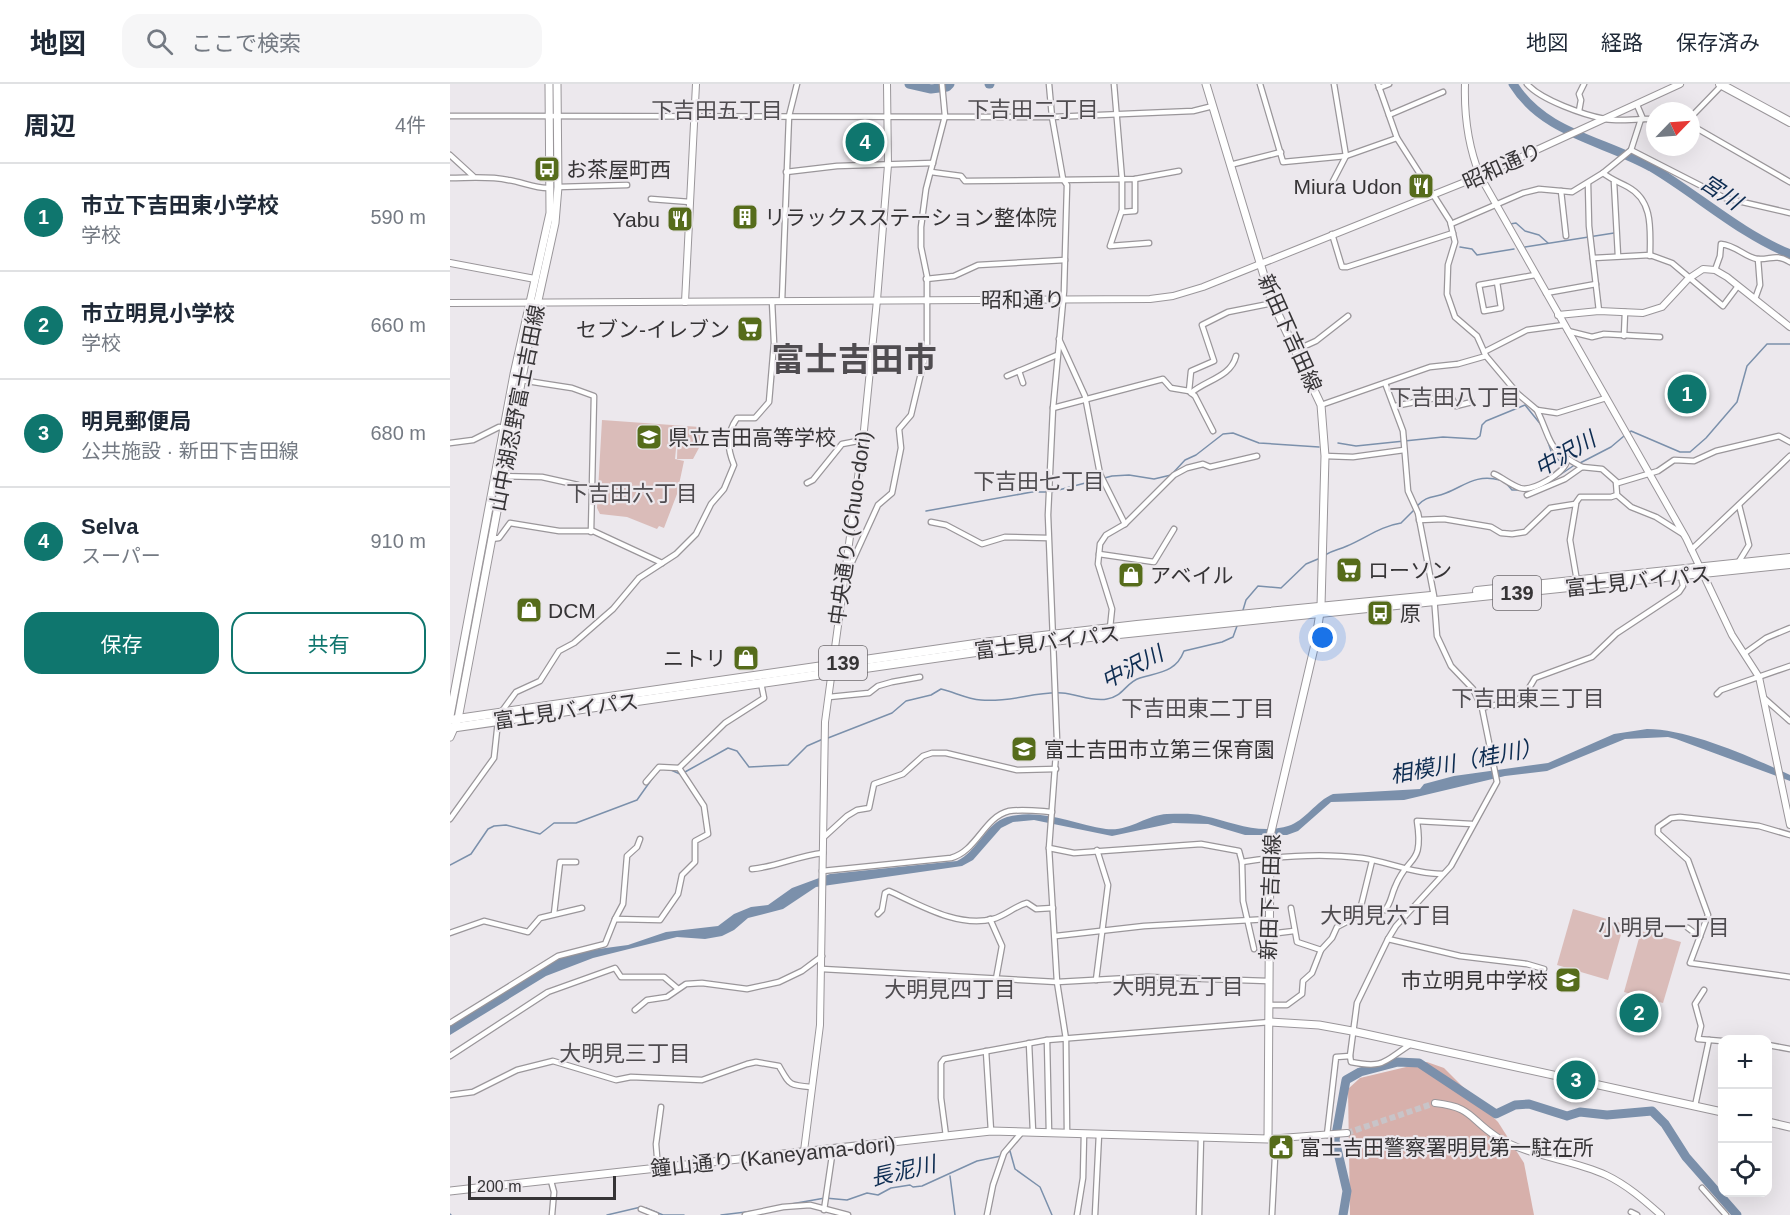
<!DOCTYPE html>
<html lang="ja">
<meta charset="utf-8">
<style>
body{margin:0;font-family:Helvetica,"Noto Sans JP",sans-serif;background:#f6f6f7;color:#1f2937}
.controls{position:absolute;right:18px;bottom:18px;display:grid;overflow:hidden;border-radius:12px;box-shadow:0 6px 24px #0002}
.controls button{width:54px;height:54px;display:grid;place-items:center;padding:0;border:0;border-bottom:2px solid #e0e1e3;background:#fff;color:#1f2937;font:30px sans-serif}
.compass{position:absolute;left:1196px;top:18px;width:54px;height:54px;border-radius:50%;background:#fff;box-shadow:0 6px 24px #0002;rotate:65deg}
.scale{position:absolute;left:18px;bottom:15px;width:148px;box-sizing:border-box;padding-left:6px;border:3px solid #363436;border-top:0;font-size:16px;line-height:21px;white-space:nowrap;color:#363436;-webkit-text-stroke:4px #ece8ed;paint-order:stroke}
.you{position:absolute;left:873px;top:554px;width:21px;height:21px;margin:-15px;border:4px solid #fff;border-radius:50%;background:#1a73e8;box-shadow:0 0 0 9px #1a73e833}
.badge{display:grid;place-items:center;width:39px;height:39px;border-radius:50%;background:#0f766e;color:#fff;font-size:20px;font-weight:700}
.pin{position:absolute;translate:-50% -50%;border:3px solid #fff;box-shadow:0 2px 6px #0006}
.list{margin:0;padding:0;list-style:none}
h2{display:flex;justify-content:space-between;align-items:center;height:78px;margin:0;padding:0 24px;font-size:26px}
h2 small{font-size:20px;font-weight:400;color:#747a83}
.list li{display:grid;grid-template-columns:39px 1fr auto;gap:18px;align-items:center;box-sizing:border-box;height:108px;padding:0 24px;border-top:2px solid #e0e1e3}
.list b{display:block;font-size:22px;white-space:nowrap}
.list p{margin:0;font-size:20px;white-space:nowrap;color:#747a83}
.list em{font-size:20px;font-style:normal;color:#747a83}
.actions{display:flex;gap:12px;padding:18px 24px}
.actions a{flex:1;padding:14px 0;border:2px solid #0f766e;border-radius:18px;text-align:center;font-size:21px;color:#0f766e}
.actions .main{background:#0f766e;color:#fff}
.icon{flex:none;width:33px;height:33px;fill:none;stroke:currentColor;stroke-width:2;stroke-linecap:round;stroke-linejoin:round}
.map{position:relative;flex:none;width:1340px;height:1131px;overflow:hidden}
header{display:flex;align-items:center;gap:36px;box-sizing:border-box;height:84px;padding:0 30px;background:#fff;border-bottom:2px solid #e0e1e3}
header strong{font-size:28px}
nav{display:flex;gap:33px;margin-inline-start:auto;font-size:21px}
.search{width:420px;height:54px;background:#f6f6f7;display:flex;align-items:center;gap:15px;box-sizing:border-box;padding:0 21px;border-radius:18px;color:#747a83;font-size:22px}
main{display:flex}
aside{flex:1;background:#fff}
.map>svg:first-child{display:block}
</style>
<header>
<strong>地図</strong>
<div class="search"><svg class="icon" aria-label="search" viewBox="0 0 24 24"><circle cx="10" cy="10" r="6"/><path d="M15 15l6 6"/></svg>ここで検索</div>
<nav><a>地図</a><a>経路</a><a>保存済み</a></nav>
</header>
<main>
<aside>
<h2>周辺<small>4件</small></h2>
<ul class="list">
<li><span class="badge">1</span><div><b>市立下吉田東小学校</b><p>学校</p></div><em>590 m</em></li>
<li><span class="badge">2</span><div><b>市立明見小学校</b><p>学校</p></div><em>660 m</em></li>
<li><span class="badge">3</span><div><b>明見郵便局</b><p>公共施設 · 新田下吉田線</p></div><em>680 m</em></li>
<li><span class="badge">4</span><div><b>Selva</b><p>スーパー</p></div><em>910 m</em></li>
</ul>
<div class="actions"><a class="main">保存</a><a>共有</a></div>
</aside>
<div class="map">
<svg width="1340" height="1131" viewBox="0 0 1340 1131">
<rect width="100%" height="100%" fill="#ece8ed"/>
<g fill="#dabcb9">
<path d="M152,336L250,343V362L243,375H227L228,344L225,375L234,377L227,410L214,444L209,442L207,445L177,433L150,430L147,424Z"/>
<path d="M1123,825L1174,840L1158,896L1107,881Z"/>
<path d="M1191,847L1231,858L1213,919L1174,908Z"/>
</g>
<path fill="#d7b0ab" d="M977,978L994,984L1048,1038L1074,1079L1084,1131H900L898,1005L910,994Z"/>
<path fill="#7b90ab" d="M1197,645C1239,645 1301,673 1340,691V697L1226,655L1218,653L1175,655L1097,687L1055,692L954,716L881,718L848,747L837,751H795L758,740L723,739L662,752L584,736L563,738L551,744L523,776L512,782L366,803L333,825L298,834L284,846L272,852L255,855L227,853L143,874L96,892L0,951V942L106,875L126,868L178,861L216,848L268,842L284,830L301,823L318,821L342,804L380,790L507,777C527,768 536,739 557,733C592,724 622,740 656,745C679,748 696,731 717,730C729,730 743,729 754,732C783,738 808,751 838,742C855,737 866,717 883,710L970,705L974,700L1004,692L1098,679L1164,650Z"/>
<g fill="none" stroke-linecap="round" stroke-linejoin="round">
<g stroke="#7b90ab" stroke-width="1.5">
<path d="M1060,140L1066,139L1075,147L1089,151L1098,159"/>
<path d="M1010,163L1022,165L1027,171L1064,165"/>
<path d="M1075,163L1164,149"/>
<path d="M1178,350L1181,347L1230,368H1240L1256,354L1287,318L1297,282L1317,260H1340"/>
<path d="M1096,352L1102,370L1113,380"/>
<path d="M888,359L906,362L993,353L1026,355L1030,352L1032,341L1036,337L1075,321L1092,342"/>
<path d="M1130,379L1161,363L1174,352"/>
<path d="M1055,398L1062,406H1082"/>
<path d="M1095,401L1126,380"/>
<path d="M601,408L662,392L679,391L704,395L721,391L735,376L746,371L773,350L783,349L809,359L869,363"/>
<path d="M967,422C977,411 984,414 996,409C1016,401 1026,390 1050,396"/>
<path d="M476,427L582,408H597"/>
<path d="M875,471C883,466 888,466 897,462C916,454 931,442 951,439L964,426"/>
<path d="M793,526L796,516L808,502L831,504L856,480L868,475"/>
<path d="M378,654L442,629L456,617L481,611L491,605C504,608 517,615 531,616C560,619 586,607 612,609C627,610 642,618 657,615C673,613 676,598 690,594C710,588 726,588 734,567L772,558L783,553L787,542"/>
<path d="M221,686L230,690"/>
<path d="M235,688L278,664L287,667L299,683L338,681L357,662L373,655"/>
<path d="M0,781L21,770L38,745L44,742L56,741L90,750L104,739H126L187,716L204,692"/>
<path d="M558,1068L560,1067L565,1085L590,1103L602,1131"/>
<path d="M500,1092L505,1131"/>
<path d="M341,1120L375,1114L397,1116L417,1109L428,1111L441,1104L460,1101L463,1103L472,1102L527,1077L551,1072"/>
<path d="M196,1124L213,1131H234"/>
<path d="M0,1130L1,1131"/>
<path d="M157,1131L191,1123"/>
<path d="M271,1131L304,1127"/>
<path d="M890,1131L893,1125"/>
</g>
<g stroke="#7b90ab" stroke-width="9">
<path d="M459,0L481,5L497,3L500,0"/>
<path d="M539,0H540"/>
<path d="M1063,0C1094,50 1153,56 1201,83C1248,111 1289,149 1340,170"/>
<path d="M893,1131L897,1107L885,1056L896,996L910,988L948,978L969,979L1046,1030L1065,1021L1079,1020L1117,1032L1130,1028L1157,1031L1202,1027L1215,1040L1236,1073L1287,1131"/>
</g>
<path stroke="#c8c4c8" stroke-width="6" stroke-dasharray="6 3" stroke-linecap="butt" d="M897,1049L985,1019"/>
<g stroke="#9a969a" stroke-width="7">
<g id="minor">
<path d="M599,0L602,33L613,95L617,101L614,207L603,324L598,431L607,656L599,764L607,898L616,955L617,1049"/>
<path d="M664,0L672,95V126L660,162L699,159"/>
<path d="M810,0L833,78L896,72L947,54"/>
<path d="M928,0L947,54L1000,137L1005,158L998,181L997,210L1005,233L1027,252L1036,272L1068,310L1087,326L1107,329L1156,314"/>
<path d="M1077,0C1091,16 1134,31 1155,35C1167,37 1180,36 1193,35"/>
<path d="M929,4L939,0"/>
<path d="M1187,21L1193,35H1205"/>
<path d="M1129,27L1131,16L1129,10L1134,0"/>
<path d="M939,31L993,8"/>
<path d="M0,32L602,33L743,27L763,22"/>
<path d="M1241,33L1272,1"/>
<path d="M1241,41L1340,98"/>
<path d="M1181,66L1191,35"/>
<path d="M0,71L23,92"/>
<path d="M780,81L831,68"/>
<path d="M336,88L387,82L483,79"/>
<path d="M481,88L511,92L515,97L685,95L729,87"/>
<path d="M1153,89C1162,96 1169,98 1178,103C1204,117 1200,147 1200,172"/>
<path d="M0,94C19,94 39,92 58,96C73,98 85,105 100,104"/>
<path d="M1164,98L1168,172"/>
<path d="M882,99L896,72L884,0"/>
<path d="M1138,99L1139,142L1149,227"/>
<path d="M108,103L177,101"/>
<path d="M1111,107L1116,152"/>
<path d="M201,115L240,118"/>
<path d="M672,128L685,127V95"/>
<path d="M1001,140L1073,109L1089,105L1122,108L1153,89L1181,66L1275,114L1340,129"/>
<path d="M882,150L892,183H897L1003,149"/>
<path d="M1143,174L1200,171L1222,179L1273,222L1288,202"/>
<path d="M1265,186L1270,172L1271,160C1285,161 1295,173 1307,175C1322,176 1324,169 1340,178"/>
<path d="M476,195L504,192L528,181L615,176"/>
<path d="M1047,198L1051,224L1034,227L1029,201L1085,191"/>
<path d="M1096,209L1146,200"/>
<path d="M1305,215L1310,201L1308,175"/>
<path d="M332,217L339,32L347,0"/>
<path d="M1118,247L1142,253L1154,250L1210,253"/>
<path d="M1174,252L1175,228"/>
<path d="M609,255L635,312L650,390L675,440"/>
<path d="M846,266L866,257L898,232"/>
<path d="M1034,268L1077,246L1114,241"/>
<path d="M569,287L573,299"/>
<path d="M557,292L607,271"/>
<path d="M64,295L122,304L144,312L141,448"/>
<path d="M739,307L741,287L764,277L752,241L778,228L823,219"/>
<path d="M741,309C756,296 781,293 786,272"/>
<path d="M871,321L980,283L1008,280L1036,272"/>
<path d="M945,322L1000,311L1006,322L1022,318"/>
<path d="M603,324L713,295L721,304L739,307L745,312L763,347"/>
<path d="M1087,326C1104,362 1095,363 1132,383"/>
<path d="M0,359L23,356L49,343L62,346"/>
<path d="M875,372L903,373L954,366"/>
<path d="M1044,390C1053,394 1061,401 1070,404C1083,408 1114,389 1117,377"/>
<path d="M46,392L92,393L128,401"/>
<path d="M1166,398L1167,411L1181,423L1206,433L1233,450"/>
<path d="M357,399L363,396L392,360L413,356"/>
<path d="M1077,411L1115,395L1132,383L1152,385L1168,399L1208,387L1224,376L1244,377L1266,367L1329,352L1340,358"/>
<path d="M1126,420L1120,456L1127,497"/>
<path d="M969,436L994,435L1041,443L1051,449L1062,450L1075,448L1100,424L1125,420L1130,413H1161L1167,411"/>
<path d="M481,438L496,441L532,460L555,453L598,454"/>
<path d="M41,455L49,454L60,439L109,447H143L212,479"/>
<path d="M1241,466L1340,372"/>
<path d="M649,470L704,478L724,445"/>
<path d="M1288,479L1299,461L1289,421"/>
<path d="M396,482L402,478L428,421L442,409L451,364L449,345L461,331L477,264V192L471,163V143L476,105L495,32L492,0"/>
<path d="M660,544L662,525L648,480L650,460L656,451L675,440L724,391L737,384L753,380L760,383L807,372"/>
<path d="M1295,569L1316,554L1340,544"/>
<path d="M1267,610L1271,606L1340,582"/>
<path d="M379,613L419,609L428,602L442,598L470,593"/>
<path d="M1315,615L1340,637"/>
<path d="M1032,624C1063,615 1068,625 1085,594L1142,573L1167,549L1229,508L1233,502L1231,492"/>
<path d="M52,627L66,608L90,597L109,567L124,559L163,525L189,494L226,470L246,450L261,420L274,405L284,381C277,364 276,350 287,334H305L319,318L324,259L322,217"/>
<path d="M196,698L209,683L229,684L275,639L314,614L311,599"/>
<path d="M0,735L44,674L48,637"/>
<path d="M1340,751L1309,742L1230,733L1221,734L1208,743V749L1238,776L1258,831L1240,879L1340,893"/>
<path d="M374,753L397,732L407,726L419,724L424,700L453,690L473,672L482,669H496L567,686L606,685"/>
<path d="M599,764L624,769L751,760L789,767L792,778C830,772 873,769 912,774C939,778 965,790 993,790"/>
<path d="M792,778L793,817L804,865"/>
<path d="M302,785C326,783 347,772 373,769"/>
<path d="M372,787L501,774C527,767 534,733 559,727C574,725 588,727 602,728"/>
<path d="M841,824L847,858L871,866"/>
<path d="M935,826C941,819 941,812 945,803C958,770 974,783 967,737L1022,740"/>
<path d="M104,830L110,778H126"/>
<path d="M428,830L432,826L435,809L439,807C470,821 508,844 543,835C555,832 565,822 577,819L586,825L603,824"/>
<path d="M165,835L173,820L177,772L187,763L190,755"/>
<path d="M540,835L552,862L546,895"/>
<path d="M1238,844L1250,853"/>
<path d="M0,849L34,837L78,848L90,834L132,824"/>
<path d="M819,850L844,847"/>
<path d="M606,852L694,842L819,835"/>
<path d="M938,855L1010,872L1077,880L1094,885"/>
<path d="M372,885L607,898L697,893L818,897"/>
<path d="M646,896L658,801L647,766"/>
<path d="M1254,906L1245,920L1251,942L1248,955L1272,957"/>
<path d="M819,921H837L852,910L853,897L862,889L871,866L882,854L887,843L904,834L910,826L922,777"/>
<path d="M185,926L197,916L217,913L236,900L252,899L297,905L329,898L352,887L372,872"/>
<path d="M0,939L108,872L155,860L165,835L210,836L228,810L232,791L245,778V757L258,750L254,722L229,684"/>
<path d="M597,956L599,1049"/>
<path d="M579,959L583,1048"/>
<path d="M1318,961L1340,965"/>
<path d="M536,967L541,1047"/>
<path d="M0,972L98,908L165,884L171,893H214L227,904"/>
<path d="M900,972L907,919L938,855L946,842L1001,782L1047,698L1032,624L1023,605L1001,582L987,552L984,512L968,429L958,407L953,347L935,299"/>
<path d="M0,1011L23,1008L67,986L103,977L166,996L181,993L252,996L297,980L306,978L329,982C340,1001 338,1001 361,1003"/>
<path d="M1245,1022L1259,956"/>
<path d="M877,1051L886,973L900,972L901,978C935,985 934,977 961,960"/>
<path d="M496,1052L491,1014V979L494,975L597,956L820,938"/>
<path d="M208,1085L206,1060L211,1023"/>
<path d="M101,1097L104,1108L102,1131"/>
<path d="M1252,1104L1276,1131"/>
<path d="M191,1125L206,1131"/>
<path d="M374,1126L383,1065"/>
<path d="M1181,1128L1187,1131"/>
<path d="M295,1131L333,1123L360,1121L398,1131"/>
<path d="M537,1131L543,1101L554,1069L572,1048"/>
<path d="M627,1131L633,1094L634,1050"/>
<path d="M645,1131L649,1050"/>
<path d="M749,1131L751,1053"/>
<path d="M822,1131L826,1054"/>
</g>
</g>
<g stroke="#9a969a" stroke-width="8">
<g id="tertiary">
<path d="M1015,0C1014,33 1018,62 1030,92L1236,454L1282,551L1309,593L1340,741"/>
<path d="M0,179L85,195"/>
<path d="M235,218L246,0"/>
<path d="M0,219L700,215L723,212L753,203L1030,92L1230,0"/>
<path d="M1108,231L1149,227L1193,229L1212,223L1238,195L1253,185L1265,186L1277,193L1340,243"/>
<path d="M985,1019C1023,1023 1019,1035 1047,1053C1079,1073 1122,1075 1156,1091C1177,1101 1194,1116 1211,1131"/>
<path d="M818,1055L897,1049"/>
<path d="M354,1067L370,941L375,638L413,356L427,216L438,81L437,0"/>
</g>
</g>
<g stroke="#9a969a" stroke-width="9">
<g id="secondary">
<path d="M0,632L64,290L100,129L99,0"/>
<path d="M0,653L8,635L78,262L105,139L108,103L107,0"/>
<path d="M820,938L869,941L902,947L1272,1028"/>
<path d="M1318,1038L1340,1043"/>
<path d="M0,1107L541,1047L818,1055L820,752L865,560L871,522L875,372L871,321L821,215L756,0"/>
</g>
</g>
<g stroke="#9a969a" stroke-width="10">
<g id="trunk">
<path d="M1270,0L1340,38"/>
<path d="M1027,507L1340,474"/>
<path d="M0,636L532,559L687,541L981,512"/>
<path d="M0,644L602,557L1340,480"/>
</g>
</g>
<use href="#minor" stroke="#fff" stroke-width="4.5"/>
<use href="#tertiary" stroke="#fff" stroke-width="6"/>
<use href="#secondary" stroke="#fff" stroke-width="7"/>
<use href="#trunk" stroke="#fff" stroke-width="8"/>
</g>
<defs>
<g id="bus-square" transform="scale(1.35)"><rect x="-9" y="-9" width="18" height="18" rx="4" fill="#566c1b" stroke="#ece8ed"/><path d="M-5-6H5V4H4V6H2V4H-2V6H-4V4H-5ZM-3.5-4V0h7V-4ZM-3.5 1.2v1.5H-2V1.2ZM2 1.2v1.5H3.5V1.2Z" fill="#fff"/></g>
<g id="restaurant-square" transform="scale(1.35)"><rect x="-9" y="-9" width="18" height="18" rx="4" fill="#566c1b" stroke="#ece8ed"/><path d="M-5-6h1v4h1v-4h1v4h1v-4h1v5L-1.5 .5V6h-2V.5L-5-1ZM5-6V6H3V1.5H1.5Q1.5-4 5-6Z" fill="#fff"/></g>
<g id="building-square" transform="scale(1.35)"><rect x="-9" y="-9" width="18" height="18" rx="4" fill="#566c1b" stroke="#ece8ed"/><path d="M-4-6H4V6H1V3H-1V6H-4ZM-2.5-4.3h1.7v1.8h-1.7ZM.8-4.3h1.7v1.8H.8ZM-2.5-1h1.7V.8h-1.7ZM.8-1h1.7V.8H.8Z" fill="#fff"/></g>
<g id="supermarket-square" transform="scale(1.35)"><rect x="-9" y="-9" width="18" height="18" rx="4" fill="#566c1b" stroke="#ece8ed"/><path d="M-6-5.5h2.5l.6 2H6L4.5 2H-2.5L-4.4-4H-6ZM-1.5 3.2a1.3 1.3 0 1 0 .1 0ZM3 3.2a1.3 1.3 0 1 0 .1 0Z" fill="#fff"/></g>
<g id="school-square" transform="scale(1.35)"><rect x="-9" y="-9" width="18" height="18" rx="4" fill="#566c1b" stroke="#ece8ed"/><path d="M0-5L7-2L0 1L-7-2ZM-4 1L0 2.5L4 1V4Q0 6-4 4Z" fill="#fff"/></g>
<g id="shop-square" transform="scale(1.35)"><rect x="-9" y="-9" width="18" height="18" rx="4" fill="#566c1b" stroke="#ece8ed"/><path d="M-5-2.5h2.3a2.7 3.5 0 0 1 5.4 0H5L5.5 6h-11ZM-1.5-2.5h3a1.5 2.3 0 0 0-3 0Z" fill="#fff"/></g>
<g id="civic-square" transform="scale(1.35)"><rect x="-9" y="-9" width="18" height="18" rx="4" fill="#566c1b" stroke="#ece8ed"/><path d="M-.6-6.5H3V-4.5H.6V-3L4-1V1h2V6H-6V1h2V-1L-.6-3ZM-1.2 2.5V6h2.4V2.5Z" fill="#fff"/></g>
</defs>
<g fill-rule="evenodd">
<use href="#bus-square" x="97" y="85"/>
<use href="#restaurant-square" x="971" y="102"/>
<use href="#building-square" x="295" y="133"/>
<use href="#restaurant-square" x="230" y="135"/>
<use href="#supermarket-square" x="300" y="245"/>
<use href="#school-square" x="199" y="353"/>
<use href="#supermarket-square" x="899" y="486"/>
<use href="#shop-square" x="681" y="491"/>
<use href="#shop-square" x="79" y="526"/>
<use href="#bus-square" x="930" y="529"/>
<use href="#shop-square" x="296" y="574"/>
<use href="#school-square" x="574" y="665"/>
<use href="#school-square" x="1118" y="896"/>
<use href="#civic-square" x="831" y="1063"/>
</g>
<g text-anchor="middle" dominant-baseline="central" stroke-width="4.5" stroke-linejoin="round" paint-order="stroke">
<g fill="#ece8ed" stroke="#6d6a6d" stroke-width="1.5">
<rect x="1043" y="492" width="48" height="34" rx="4.5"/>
<rect x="369" y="562" width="48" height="34" rx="4.5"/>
</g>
<g font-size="20" font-weight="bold" fill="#363436">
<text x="1067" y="509">139</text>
<text x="393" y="579">139</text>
</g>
<g font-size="21" fill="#363436" stroke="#ece8ed">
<text transform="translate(1052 82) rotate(-24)">昭和通り</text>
<text x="573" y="215">昭和通り</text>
<text transform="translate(840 249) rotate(66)">新田下吉田線</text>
<text transform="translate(67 324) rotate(-79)">山中湖忍野富士吉田線</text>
<text transform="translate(400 444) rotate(-82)">中央通り (Chuo-dori)</text>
<text transform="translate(1188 497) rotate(-6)">富士見バイパス</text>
<text transform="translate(597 558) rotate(-7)">富士見バイパス</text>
<text transform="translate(116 627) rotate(-8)">富士見バイパス</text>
<text transform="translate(820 813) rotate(-88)">新田下吉田線</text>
<text transform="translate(323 1072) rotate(-6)">鐘山通り (Kaneyama-dori)</text>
</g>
<g font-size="21" fill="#363436" stroke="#ece8ed" text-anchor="start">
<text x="116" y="85">お茶屋町西</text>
<text x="952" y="102" text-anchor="end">Miura Udon</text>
<text x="314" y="133">リラックスステーション整体院</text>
<text x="210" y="135" text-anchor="end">Yabu</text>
<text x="280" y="245" text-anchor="end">セブン-イレブン</text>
<text x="218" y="353">県立吉田高等学校</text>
<text x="918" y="486">ローソン</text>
<text x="700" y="491">アベイル</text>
<text x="98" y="526">DCM</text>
<text x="950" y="529">原</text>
<text x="276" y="574" text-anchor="end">ニトリ</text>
<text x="594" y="665">富士吉田市立第三保育園</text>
<text x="1098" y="896" text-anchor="end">市立明見中学校</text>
<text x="850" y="1063">富士吉田警察署明見第一駐在所</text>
</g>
<g font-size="22" fill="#4f4c50" stroke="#ece8ed">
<text x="583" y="25">下吉田二丁目</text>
<text x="267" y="26">下吉田五丁目</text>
<text x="1005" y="313">下吉田八丁目</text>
<text x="589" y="397">下吉田七丁目</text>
<text x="182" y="409">下吉田六丁目</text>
<text x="1078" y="614">下吉田東三丁目</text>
<text x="748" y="624">下吉田東二丁目</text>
<text x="936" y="831">大明見六丁目</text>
<text x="1214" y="843">小明見一丁目</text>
<text x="728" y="902">大明見五丁目</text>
<text x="500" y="905">大明見四丁目</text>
<text x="175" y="969">大明見三丁目</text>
</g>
<g font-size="22" font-style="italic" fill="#0d2c51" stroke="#ece8ed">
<text transform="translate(1271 108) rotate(34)">宮川</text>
<text transform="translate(1115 370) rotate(-30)">中沢川</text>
<text transform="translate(682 583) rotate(-27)">中沢川</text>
<text transform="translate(1016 677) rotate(-11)">相模川（桂川）</text>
<text transform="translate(453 1087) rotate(-13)">長泥川</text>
</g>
<g font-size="33" font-weight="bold" fill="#4f4c50" stroke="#ece8ed">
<text x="404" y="275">富士吉田市</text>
</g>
</g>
</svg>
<div class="controls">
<button>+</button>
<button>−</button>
<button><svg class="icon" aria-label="locate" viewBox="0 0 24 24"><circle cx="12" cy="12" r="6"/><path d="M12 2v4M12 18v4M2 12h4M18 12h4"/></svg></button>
</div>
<svg class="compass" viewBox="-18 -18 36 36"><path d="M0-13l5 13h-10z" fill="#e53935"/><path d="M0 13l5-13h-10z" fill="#747a83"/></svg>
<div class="scale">200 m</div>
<div class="you"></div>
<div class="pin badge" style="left:1237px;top:310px">1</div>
<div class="pin badge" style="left:1189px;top:929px">2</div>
<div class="pin badge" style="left:1126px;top:996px">3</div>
<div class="pin badge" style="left:415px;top:58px">4</div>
</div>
</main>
